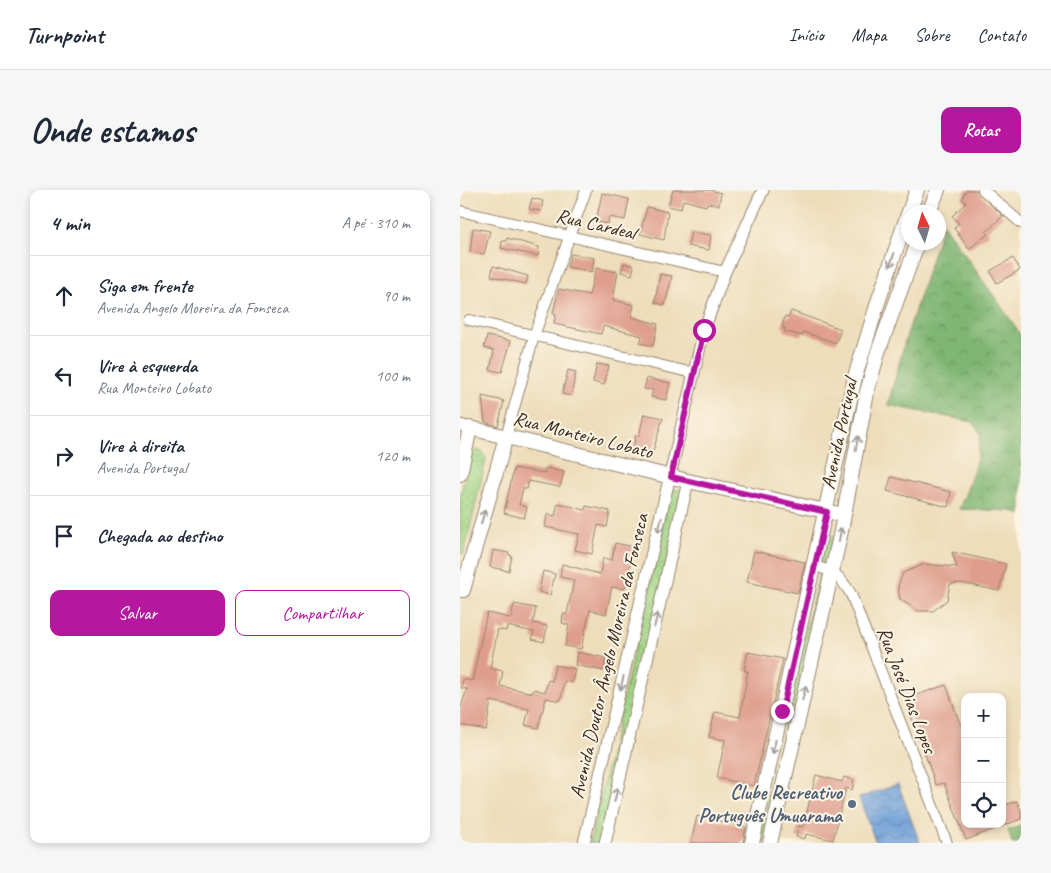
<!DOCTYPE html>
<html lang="pt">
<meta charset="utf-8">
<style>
body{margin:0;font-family:Caveat,sans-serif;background:#f6f6f7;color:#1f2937}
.controls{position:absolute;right:15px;bottom:15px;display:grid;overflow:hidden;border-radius:10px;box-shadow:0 2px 8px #0003}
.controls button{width:45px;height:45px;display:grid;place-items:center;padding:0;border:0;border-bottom:1px solid #e0e1e3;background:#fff;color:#1f2937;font:25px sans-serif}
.compass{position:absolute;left:441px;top:15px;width:45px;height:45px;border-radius:50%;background:#fff;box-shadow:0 2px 8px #0003;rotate:355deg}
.stop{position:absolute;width:15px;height:15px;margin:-11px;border:4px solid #b5179e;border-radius:50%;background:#fff}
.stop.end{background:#b5179e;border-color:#fff;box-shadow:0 1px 5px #0008}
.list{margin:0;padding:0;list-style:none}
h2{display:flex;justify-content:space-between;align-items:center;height:65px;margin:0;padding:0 20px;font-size:21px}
h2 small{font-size:16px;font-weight:400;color:#747a83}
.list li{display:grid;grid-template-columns:32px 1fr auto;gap:15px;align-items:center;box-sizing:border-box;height:80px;padding:0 20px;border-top:1px solid #e0e1e3}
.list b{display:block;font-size:19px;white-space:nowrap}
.list p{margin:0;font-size:16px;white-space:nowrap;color:#747a83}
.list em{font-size:16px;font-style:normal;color:#747a83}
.actions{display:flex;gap:10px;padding:15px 20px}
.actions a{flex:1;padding:11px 0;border:1px solid #b5179e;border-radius:10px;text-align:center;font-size:18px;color:#b5179e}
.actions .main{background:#b5179e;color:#fff}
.icon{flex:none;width:28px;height:28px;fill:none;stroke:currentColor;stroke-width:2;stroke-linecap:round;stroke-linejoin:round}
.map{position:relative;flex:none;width:561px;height:653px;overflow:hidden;border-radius:10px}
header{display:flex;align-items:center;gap:30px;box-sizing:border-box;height:70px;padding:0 25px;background:#fff;border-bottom:1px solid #e0e1e3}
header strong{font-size:24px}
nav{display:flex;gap:28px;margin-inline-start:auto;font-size:18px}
.intro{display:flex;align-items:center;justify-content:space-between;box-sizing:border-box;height:120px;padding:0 30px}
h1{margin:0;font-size:35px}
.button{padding:12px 22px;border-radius:10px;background:#b5179e;color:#fff;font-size:18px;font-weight:700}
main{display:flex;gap:30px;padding:0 30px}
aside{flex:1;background:#fff;border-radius:10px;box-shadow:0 2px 8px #0003}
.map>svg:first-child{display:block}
</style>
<header>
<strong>Turnpoint</strong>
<nav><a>Início</a><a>Mapa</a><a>Sobre</a><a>Contato</a></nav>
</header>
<div class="intro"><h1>Onde estamos</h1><a class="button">Rotas</a></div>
<main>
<aside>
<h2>4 min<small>A pé · 310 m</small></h2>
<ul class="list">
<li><svg class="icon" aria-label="ahead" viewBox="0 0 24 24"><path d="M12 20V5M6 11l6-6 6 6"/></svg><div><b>Siga em frente</b><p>Avenida Angelo Moreira da Fonseca</p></div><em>90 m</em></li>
<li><svg class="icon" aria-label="left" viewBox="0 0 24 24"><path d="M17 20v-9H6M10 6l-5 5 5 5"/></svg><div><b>Vire à esquerda</b><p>Rua Monteiro Lobato</p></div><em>100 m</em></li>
<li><svg class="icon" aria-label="right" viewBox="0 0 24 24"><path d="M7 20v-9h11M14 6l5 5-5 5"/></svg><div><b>Vire à direita</b><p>Avenida Portugal</p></div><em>120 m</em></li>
<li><svg class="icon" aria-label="arrive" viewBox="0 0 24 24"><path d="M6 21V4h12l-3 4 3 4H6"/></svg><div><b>Chegada ao destino</b></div></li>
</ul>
<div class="actions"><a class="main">Salvar</a><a>Compartilhar</a></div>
</aside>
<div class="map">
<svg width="561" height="653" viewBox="0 0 561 653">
<defs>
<pattern id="grass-dots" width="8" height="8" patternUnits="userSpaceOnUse" patternTransform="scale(1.25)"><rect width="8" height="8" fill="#a0d586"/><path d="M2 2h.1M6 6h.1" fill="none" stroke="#8bb773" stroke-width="1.8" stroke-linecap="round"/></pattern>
<pattern id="forest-crowns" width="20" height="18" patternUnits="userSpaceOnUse" patternTransform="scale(1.25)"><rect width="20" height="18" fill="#80b673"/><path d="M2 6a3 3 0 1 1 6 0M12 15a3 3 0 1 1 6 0" fill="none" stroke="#6a945e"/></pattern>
<pattern id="water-waves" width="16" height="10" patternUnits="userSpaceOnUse" patternTransform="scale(1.25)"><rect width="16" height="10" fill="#6fa0d9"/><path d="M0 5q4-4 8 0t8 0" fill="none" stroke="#5c83af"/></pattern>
</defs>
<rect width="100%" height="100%" fill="#fcf5e5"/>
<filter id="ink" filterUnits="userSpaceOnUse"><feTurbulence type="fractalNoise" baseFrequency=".02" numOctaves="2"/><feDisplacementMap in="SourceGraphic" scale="10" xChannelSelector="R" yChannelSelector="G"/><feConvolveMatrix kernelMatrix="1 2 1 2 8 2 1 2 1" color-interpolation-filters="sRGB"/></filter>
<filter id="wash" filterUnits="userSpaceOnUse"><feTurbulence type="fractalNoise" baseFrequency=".0096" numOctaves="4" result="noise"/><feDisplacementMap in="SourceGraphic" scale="20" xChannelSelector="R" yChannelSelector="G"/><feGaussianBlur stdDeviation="1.12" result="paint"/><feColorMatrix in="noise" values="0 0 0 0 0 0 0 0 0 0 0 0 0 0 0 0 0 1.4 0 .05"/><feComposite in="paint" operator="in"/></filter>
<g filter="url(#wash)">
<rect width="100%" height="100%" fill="#edb"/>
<g fill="url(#grass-dots)" stroke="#6e8052">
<path d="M17,260L22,262L26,269L4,363L0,364V308L10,265Z"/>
<path d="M211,299L222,301L143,653H130Z"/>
<path d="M368,344L374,346L334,518L328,517Z"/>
<path d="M326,529L331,530L304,653H298Z"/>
</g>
<g fill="url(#forest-crowns)" stroke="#5e7048">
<path d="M483,34L555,136L561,147V325L552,321L499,319C510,294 518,271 521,244L513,232L428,215L445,151Z"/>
<path d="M561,636V653H552L548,640Z"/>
</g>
<path fill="url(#water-waves)" stroke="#55657c" d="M438,594L460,653H416L399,608Z"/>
<g id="blocks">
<g fill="#df9d8d">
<path d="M213,0H250L261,3L259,15L247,13L246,16L223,10L221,19L208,16Z"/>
<path d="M506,0H516L543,26L526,42L528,44L509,59L494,38L499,33L492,26L506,13L502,9Z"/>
<path d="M142,3L169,9L165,30L149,27L148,34L136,32Z"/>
<path d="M72,8L83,11L81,21L69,19Z"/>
<path d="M187,17L208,22L204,50L180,44Z"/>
<path d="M13,38L30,41L24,64L10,62Z"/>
<path d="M231,42L251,45L249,60L228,56Z"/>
<path d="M47,48L79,57L78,66L41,58L42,51H46Z"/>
<path d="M111,64L134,68L132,82L107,77Z"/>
<path d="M553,68L560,80L537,93L530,81Z"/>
<path d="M164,73L174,76L172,85L161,82Z"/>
<path d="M33,76L68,86L66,94L31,86Z"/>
<path d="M136,78L158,82L153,110L174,115L171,127L198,134L193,156L180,153L182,146L143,136L141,144L94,134L96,124L93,123L99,99L129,105Z"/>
<path d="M200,84L212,86L205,115L195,113Z"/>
<path d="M331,121L381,139L376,153L343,142L342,146L324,141L325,138L322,137L325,126L329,127Z"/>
<path d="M27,146L51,151L42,182L30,180L34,160L24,158Z"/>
<path d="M137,174L149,176L144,195L133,192Z"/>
<path d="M108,180L116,182L111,206L102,204Z"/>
<path d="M187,188L210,193L206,210L191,207L193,200L184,199Z"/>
<path d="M22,206L44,211L38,236L25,232Z"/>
<path d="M184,224L203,228L192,264L173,258L176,245L179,246Z"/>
<path d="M54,278L84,283L85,278L104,282L100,297L68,291L67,299H63L59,315L67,317L64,328L44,323Z"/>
<path d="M431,287L491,302L488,317L427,301Z"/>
<path d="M98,313L125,320L126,316L150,321L147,337L138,335L132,364L115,360L119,344L85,337L87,324L95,326Z"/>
<path d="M155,353L174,357L165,399L152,397L146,424L130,420L121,459L105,456L109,435L102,433L103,424H107L114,390L100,387L102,374L140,384L143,368L152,370Z"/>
<path d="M33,360L49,363V365L52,366L49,381L30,377Z"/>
<path d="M294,361L345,372L338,403L287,392Z"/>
<path d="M492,362L546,374L539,401L502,393L490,394L487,410L473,421H458L440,409L438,396L443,383L464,374L497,377Z"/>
<path d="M83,381L95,384L90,405L79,402Z"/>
<path d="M54,414L76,418L73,433L87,436L84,452L72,449L74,442L47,436L46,441L38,439L30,478L43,481L40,496L73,503L74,499L85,502L88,490L92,491L95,475L115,479L112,493L105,491L100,511L86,508L78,538L65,535L69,519L31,511L26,540L0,535V520L7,499L1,498L3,489L12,491L27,423L51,428Z"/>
<path d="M117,462L146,468L144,481L115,475Z"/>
<path d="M288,462L323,469L294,596L257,588L265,550L249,547L255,522L280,527L288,481H284Z"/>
<path d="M486,495L505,547V634H542V616L557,611L561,621V629L506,650L484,593L476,595L445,509Z"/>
<path d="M356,585L382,592L384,587L394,590L392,600L386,598L373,650L346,644L345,649L336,647L338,636L343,637Z"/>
<path d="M237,626L286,637L283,653H231Z"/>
</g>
</g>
</g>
<g filter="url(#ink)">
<use href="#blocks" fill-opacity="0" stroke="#94846c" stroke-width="1"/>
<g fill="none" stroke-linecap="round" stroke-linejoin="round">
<g stroke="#94846c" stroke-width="12">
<g id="minor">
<path d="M523,0L561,33"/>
<path d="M0,21L265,82"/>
<path d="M9,130L233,183"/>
<path d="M46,247L74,146L126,0"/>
<path d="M354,376C375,381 379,385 391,404L487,653"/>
</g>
</g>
<g stroke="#94846c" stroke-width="13">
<g id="tertiary">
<path d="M0,235L10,238"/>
<path d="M124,653L244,140L265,82L303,0"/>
<path d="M145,653L228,291"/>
</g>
</g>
<g stroke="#94846c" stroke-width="16">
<g id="secondary">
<path d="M449,22L457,0"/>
<path d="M469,22L478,0"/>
<path d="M0,284L10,238L228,291L375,323"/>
<path d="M0,400H3L46,247"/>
<path d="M292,653L395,187L418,112L448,24"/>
<path d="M310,653L380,346L407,202L418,162L458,52"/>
</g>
</g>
<use href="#minor" stroke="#fff" stroke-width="10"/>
<use href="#tertiary" stroke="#fff" stroke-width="11"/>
<use href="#secondary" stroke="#fff" stroke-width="14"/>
</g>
<defs><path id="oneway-shaft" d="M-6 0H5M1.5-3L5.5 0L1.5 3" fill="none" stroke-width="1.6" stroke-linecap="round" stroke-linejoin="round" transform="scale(1.25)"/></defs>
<g stroke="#a79f9a">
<use href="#oneway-shaft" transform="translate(432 70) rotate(109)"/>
<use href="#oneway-shaft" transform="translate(397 253) rotate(-79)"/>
<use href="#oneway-shaft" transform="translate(23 327) rotate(-74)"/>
<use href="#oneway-shaft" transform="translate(200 335) rotate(103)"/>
<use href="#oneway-shaft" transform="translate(380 345) rotate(-80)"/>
<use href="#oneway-shaft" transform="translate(196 430) rotate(-77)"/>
<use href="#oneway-shaft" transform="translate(162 493) rotate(103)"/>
<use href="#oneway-shaft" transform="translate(344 503) rotate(-77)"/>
<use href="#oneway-shaft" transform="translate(314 557) rotate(103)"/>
<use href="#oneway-shaft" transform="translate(156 605) rotate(-77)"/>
</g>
</g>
<g fill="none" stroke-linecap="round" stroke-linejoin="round" filter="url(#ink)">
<path stroke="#b5179e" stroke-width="6" d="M244,140L211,287L367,322L322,521"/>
</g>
<circle fill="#5c6f8a" stroke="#fcf5e5" stroke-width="2" cx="392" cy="614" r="5"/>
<g text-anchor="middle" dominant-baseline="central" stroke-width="4" stroke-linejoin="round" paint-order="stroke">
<g font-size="20" fill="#3b2a1e" stroke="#fcf5e5">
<text transform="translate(136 34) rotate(13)">Rua Cardeal</text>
<text transform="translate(379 244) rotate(-78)">Avenida Portugal</text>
<text transform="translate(123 245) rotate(14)">Rua Monteiro Lobato</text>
<text transform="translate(149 466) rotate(-77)">Avenida Doutor Ângelo Moreira da Fonseca</text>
<text transform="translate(447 500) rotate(69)">Rua José Dias Lopes</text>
</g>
<g font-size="20" font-weight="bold" fill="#4e5e75" stroke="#fcf5e5" text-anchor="end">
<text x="382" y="602">Clube Recreativo<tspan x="382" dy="23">Português Umuarama</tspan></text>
</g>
</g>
</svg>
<div class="controls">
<button>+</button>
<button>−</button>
<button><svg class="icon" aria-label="locate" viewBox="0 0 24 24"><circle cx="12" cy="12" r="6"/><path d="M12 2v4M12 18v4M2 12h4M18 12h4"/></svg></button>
</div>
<svg class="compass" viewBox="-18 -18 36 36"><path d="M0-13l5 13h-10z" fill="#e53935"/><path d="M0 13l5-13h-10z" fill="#747a83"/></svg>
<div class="stop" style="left:244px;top:140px"></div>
<div class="stop end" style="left:322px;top:521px"></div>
</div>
</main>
